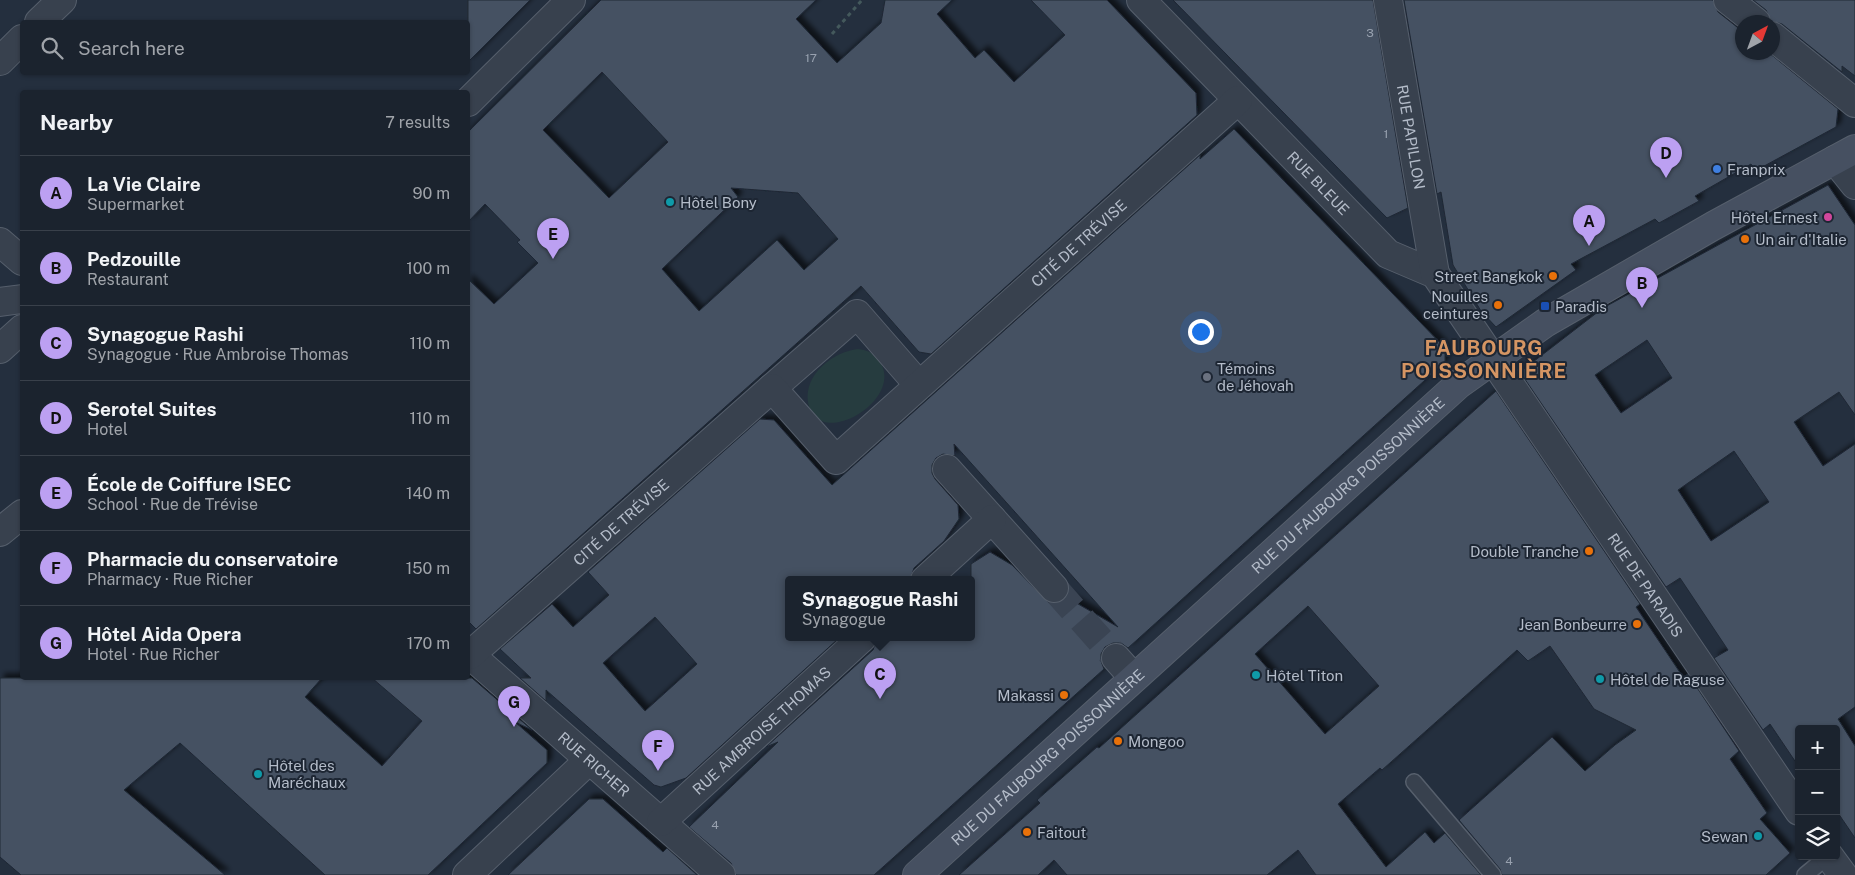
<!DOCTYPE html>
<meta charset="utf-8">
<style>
body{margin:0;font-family:"Public Sans",sans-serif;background:#282f3a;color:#f1f3f6}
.controls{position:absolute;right:15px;bottom:15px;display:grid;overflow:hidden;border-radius:5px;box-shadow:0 1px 4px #0004}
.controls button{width:45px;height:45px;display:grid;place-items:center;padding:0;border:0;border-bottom:1px solid #39404a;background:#1b232e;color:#f1f3f6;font:25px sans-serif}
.compass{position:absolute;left:1735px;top:15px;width:45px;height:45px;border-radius:50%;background:#1b232e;box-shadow:0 1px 4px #0004;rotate:41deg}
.you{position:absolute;left:1200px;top:331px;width:18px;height:18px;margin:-12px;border:4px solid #fff;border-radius:50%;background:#1a73e8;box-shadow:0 0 0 8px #1a73e833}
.badge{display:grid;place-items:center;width:32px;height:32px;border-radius:50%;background:#bca0f2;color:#111;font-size:16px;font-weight:700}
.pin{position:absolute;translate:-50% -41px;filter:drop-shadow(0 1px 2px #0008)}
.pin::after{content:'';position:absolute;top:26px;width:18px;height:15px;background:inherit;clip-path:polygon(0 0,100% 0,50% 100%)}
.popup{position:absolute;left:785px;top:576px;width:190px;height:65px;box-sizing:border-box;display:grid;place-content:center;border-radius:5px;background:#1b232e;filter:drop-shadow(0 1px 4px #0005);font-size:16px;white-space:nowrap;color:#a0a4aa}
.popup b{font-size:19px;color:#f1f3f6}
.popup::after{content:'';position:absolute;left:50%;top:100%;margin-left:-10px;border:10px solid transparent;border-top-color:#1b232e}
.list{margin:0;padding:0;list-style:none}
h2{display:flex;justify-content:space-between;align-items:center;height:65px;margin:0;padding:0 20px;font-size:21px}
h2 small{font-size:16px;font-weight:400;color:#a0a4aa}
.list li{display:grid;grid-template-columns:32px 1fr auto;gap:15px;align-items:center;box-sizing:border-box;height:75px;padding:0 20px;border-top:1px solid #39404a}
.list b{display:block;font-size:19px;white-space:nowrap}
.list p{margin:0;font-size:16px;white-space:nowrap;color:#a0a4aa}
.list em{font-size:16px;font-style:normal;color:#a0a4aa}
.icon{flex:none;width:28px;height:28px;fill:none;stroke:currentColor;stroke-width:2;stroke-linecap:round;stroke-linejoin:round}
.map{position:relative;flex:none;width:1855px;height:875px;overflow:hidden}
.search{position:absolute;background:#1b232e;box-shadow:0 1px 4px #0004;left:20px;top:20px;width:450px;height:55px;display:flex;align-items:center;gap:12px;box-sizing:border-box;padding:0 18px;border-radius:5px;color:#a0a4aa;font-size:19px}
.panel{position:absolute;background:#1b232e;box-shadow:0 1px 4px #0004;left:20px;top:90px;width:450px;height:590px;border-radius:5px}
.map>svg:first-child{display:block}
</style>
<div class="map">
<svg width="1855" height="875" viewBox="0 0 1855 875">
<defs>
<filter id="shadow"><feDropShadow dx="4.5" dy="-4.5" stdDeviation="2.5" flood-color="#0009"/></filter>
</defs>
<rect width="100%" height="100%" fill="#242f3e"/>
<path fill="#263c3f" d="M858,349C867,350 875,353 880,362C905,401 816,452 808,402C804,374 833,352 858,349Z"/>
<g fill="#455162" stroke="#1f2835" fill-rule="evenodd" filter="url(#shadow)">
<path d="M468,0H530L468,62Z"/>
<path d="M601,0H816L796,19L837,63L881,23L885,0H952L937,14L975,58L984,50L1014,82L1065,35L1031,0H1107L1196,93L1197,115L931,354L919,352L861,286L476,629L468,621V279L494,304L538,263L517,242L520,240L485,204L468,222V132ZM602,72L668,142L609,198L543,130ZM731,188L798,193L838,239L804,270L777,240L699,311L662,269L738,197Z"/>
<path d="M1173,0H1373L1408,208L1387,218Z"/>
<path d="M1404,0H1713L1718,12L1742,31V52H1768L1838,109L1836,127L1755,171L1751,164L1695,196L1699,201L1659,223L1655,219L1571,264L1576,270L1496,327L1481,311L1453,265L1441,192L1437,194Z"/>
<path d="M1753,0H1855V76L1842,66V72L1782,24L1771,21L1766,10Z"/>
<path d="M1234,129L1445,348V362L1128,648L1121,643H1113L1105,647L1101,654V661L1104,669L874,875H736L731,863L689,827L778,742L766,747L873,650L877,638H971V564L990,552L1012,565L1049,603H1058L1066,597L1118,627L954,444L955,456L943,454L936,458L932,465V473L935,479L958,505L959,519L944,541L914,568L910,580H789V638H839L686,778L661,787L654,785L546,690V701L520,678H531L500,649L552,604L573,627L609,595L588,572L760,419L774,420L832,485L1200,155V159ZM655,617L697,664L645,711L603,663Z"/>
<path d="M1828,185L1855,225V415L1839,392L1794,422L1823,466L1855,444V707L1838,719L1855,746V838L1836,810V729H1799V767L1770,724L1763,730L1714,658L1728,650L1680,578L1666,587L1520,372L1603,308ZM1647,340L1672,378L1621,413L1595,375ZM1734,451L1769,502L1711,541L1678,490Z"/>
<path d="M1496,391L1640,604L1636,607L1683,677L1688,674L1739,751L1730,759L1767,813L1760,819L1790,853L1766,875H1502L1500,869L1459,820L1552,737L1585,771L1615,745L1636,730L1594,709L1550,646L1528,661L1517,650L1382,770L1380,768L1338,804L1386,867L1425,832L1434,843L1445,833L1481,875H1316L1298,850L1267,875H1067L1054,860L1038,875H959L1040,803L1037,800L1097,747L1099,748ZM1308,606L1379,686L1325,734L1255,654Z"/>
<path d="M0,678H322L305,697L382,766L422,721L372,678H472L532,730L515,722L547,750V763L428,875H325L180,743L124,790L225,875H21L0,857Z"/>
<path d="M589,799H603L663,852L667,848L697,875H508Z"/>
</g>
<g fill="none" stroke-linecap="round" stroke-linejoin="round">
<path stroke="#3a4453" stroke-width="28" stroke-dasharray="28 14" stroke-linecap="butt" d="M1054,588L1116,658"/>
<g stroke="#565f6c" stroke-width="18">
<g id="lane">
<path d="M1414,782L1493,875"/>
<path d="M1805,875L1828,856"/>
</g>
</g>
<g stroke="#565f6c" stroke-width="30">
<g id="street">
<path id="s1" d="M1141,0L1388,254L1435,274L1799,811"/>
<path id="s2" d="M1388,0L1435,274"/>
<path d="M1728,0L1756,22"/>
<path d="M39,22L62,0"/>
<path d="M1772,36L1855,103"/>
<path d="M0,61L22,39"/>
<path d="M468,102L571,0"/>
<path d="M1835,160L1855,185"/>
<path d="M0,242L22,261"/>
<path d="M0,302L22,299"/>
<path d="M0,349L22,329"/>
<path d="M772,388L857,314L918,384"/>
<path d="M947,469L1054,588"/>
<path d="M0,532L22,514"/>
<path d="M925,580L992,519"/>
<path id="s3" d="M468,653L721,875"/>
<path id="s4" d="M470,655L772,388L836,460L1238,100"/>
<path d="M1116,658L1133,677"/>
<path id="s5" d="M661,822L862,638"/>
<path d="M1829,856L1843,875"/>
<path d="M467,875L589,760"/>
</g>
</g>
<g stroke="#565f6c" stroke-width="30">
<g id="secondary">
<path id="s6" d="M917,875L1459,384L1545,323L1713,226L1855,149"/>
</g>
</g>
<path stroke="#44595c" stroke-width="3" stroke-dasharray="4 4" stroke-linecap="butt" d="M832,34L862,0"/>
<use href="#lane" stroke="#38414e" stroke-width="15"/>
<use href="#street" stroke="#38414e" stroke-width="28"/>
<use href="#secondary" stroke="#465061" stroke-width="28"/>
</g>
<circle fill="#3f7fe0" stroke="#1d2633" stroke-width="2" cx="1717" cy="169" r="5"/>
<g fill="#0f9aa8" stroke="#1d2633" stroke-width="2">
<circle cx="670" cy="202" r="5"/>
<circle cx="1256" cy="675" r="5"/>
<circle cx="1600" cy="679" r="5"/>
<circle cx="258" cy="774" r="5"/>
<circle cx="1758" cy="836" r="5"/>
</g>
<circle fill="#d1479c" stroke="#1d2633" stroke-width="2" cx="1828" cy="217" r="5"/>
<g fill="#e8710a" stroke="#1d2633" stroke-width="2">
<circle cx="1745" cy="239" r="5"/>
<circle cx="1553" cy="276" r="5"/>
<circle cx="1498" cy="305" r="5"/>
<circle cx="1589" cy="551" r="5"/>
<circle cx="1637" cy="624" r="5"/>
<circle cx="1064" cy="695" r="5"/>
<circle cx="1118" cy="741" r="5"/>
<circle cx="1027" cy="832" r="5"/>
</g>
<rect fill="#1a4fb4" stroke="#1d2633" stroke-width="2" x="1540" y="301" width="10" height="10" rx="2.5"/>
<circle fill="#6b7280" stroke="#1d2633" stroke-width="2" cx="1207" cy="377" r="5"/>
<g text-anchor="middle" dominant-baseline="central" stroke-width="4" stroke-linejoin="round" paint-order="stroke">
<g font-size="12" fill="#98a1af">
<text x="1370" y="33">3</text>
<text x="811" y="58">17</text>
<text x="1386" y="134">1</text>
<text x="715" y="825">4</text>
<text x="1509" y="861">4</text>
</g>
<g font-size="15" fill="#b4bcc9" stroke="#1d2633">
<text stroke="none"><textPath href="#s2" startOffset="139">RUE PAPILLON</textPath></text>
<text stroke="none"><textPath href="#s1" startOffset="255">RUE BLEUE</textPath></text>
<text stroke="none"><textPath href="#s4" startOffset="825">CITÉ DE TRÉVISE</textPath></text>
<text stroke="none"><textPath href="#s6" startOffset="581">RUE DU FAUBOURG POISSONNIÈRE</textPath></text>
<text stroke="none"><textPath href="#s4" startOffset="201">CITÉ DE TRÉVISE</textPath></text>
<text stroke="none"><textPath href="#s1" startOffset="781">RUE DE PARADIS</textPath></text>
<text stroke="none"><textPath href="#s5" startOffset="136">RUE AMBROISE THOMAS</textPath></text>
<text stroke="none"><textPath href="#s6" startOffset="176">RUE DU FAUBOURG POISSONNIÈRE</textPath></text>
<text stroke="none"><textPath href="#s3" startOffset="168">RUE RICHER</textPath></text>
</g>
<g font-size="15" fill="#b4bcc9" stroke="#1d2633" text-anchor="start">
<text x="1727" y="169">Franprix</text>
<text x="680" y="202">Hôtel Bony</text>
<text x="1818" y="217" text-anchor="end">Hôtel Ernest</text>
<text x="1755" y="239">Un air d'Italie</text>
<text x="1543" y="276" text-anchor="end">Street Bangkok</text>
<text x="1488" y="296" text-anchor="end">Nouilles<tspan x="1488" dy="17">ceintures</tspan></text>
<text x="1555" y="306">Paradis</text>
<text x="1217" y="368">Témoins<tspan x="1217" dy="17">de Jéhovah</tspan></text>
<text x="1579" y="551" text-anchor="end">Double Tranche</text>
<text x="1627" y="624" text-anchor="end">Jean Bonbeurre</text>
<text x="1266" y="675">Hôtel Titon</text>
<text x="1610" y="679">Hôtel de Raguse</text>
<text x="1054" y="695" text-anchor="end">Makassi</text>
<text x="1128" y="741">Mongoo</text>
<text x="268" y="765">Hôtel des<tspan x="268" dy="17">Maréchaux</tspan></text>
<text x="1037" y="832">Faitout</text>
<text x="1748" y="836" text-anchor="end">Sewan</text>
</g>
<g font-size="20" font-weight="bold" letter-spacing="1" fill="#d59563" stroke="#1d2633">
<text x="1484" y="348">FAUBOURG<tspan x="1484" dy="23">POISSONNIÈRE</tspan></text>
</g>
</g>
</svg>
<div class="controls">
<button>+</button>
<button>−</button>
<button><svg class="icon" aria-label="layers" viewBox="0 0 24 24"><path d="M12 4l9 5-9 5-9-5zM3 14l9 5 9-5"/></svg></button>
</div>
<svg class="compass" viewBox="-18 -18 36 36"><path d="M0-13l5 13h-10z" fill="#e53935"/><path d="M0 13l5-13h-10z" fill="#a0a4aa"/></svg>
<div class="you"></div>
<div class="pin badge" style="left:1589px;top:246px">A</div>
<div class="pin badge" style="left:1642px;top:308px">B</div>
<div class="pin badge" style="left:880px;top:699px">C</div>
<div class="popup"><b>Synagogue Rashi</b>Synagogue</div>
<div class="pin badge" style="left:1666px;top:178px">D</div>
<div class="pin badge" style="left:553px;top:259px">E</div>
<div class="pin badge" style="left:658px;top:771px">F</div>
<div class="pin badge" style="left:514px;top:727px">G</div>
<div class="search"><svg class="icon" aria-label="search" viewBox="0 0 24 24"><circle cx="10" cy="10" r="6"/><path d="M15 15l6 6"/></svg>Search here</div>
<section class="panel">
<h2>Nearby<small>7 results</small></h2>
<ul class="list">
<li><span class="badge">A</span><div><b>La Vie Claire</b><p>Supermarket</p></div><em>90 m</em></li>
<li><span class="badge">B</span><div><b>Pedzouille</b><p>Restaurant</p></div><em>100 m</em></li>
<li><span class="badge">C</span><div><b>Synagogue Rashi</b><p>Synagogue · Rue Ambroise Thomas</p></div><em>110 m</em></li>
<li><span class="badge">D</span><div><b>Serotel Suites</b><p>Hotel</p></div><em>110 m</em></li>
<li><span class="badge">E</span><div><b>École de Coiffure ISEC</b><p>School · Rue de Trévise</p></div><em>140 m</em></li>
<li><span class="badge">F</span><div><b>Pharmacie du conservatoire</b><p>Pharmacy · Rue Richer</p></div><em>150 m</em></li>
<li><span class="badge">G</span><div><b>Hôtel Aida Opera</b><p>Hotel · Rue Richer</p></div><em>170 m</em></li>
</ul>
</section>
</div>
